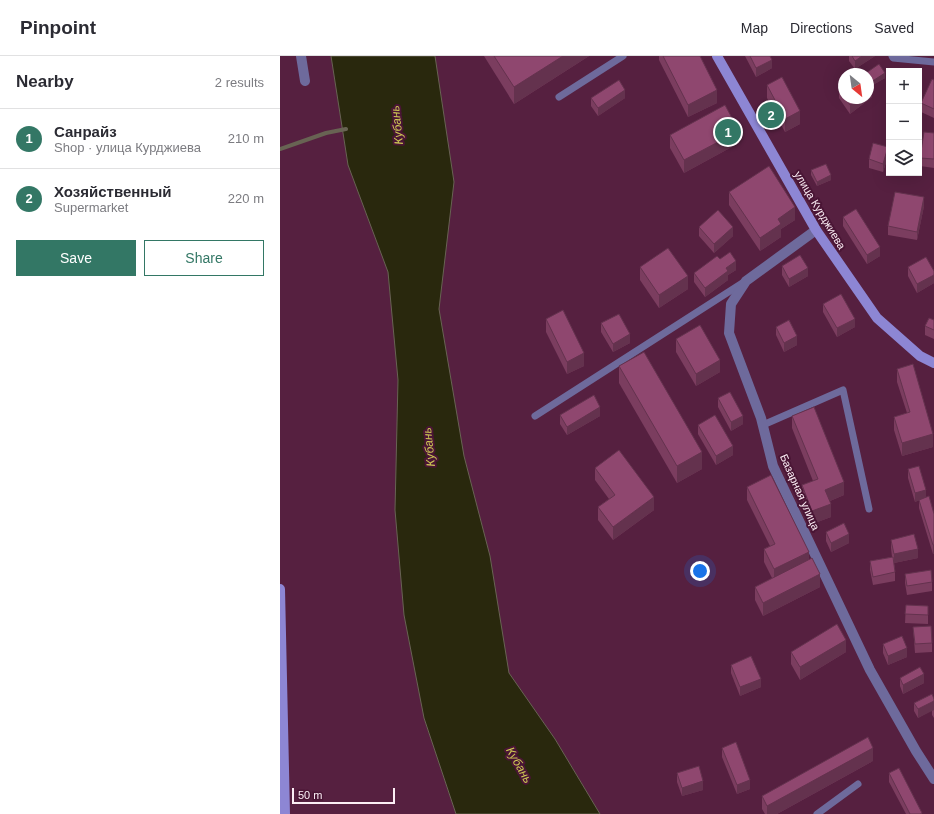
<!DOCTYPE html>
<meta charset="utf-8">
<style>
body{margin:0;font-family:Helvetica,sans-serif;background:#f7f7f7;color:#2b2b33}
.controls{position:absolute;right:12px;top:12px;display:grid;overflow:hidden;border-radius:0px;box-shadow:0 4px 16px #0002}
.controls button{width:36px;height:36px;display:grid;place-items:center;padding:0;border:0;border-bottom:1px solid #e1e1e2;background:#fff;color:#2b2b33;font:20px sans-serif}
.compass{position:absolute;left:558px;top:12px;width:36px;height:36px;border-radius:50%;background:#fff;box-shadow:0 4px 16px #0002;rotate:151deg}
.scale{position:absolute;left:12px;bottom:10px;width:103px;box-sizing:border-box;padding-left:4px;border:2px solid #fceef5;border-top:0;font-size:11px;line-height:14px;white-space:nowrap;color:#fceef5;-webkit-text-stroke:3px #4a1535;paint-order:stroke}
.you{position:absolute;left:420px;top:515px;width:14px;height:14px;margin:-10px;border:3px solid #fff;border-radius:50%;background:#1a73e8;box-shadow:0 0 0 6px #1a73e833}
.badge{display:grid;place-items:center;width:26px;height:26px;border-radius:50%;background:#337765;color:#fff;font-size:13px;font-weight:700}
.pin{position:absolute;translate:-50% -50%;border:2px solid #fff;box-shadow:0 1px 4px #0006}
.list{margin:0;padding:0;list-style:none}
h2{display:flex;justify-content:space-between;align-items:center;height:52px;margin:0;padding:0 16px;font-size:17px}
h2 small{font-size:13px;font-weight:400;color:#7c7c81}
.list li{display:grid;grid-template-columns:26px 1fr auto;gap:12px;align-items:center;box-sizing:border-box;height:60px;padding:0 16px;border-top:1px solid #e1e1e2}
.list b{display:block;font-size:15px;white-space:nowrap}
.list p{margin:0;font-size:13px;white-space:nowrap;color:#7c7c81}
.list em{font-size:13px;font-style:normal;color:#7c7c81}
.actions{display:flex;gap:8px;padding:12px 16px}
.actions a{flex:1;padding:9px 0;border:1px solid #337765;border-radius:0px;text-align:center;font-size:14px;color:#337765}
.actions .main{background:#337765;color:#fff}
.icon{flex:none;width:22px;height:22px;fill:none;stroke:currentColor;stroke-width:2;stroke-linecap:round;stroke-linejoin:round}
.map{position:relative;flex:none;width:654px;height:758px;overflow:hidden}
header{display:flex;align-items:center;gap:24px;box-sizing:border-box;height:56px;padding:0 20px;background:#fff;border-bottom:1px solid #e1e1e2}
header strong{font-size:19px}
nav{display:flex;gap:22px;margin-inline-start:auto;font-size:14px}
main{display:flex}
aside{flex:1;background:#fff}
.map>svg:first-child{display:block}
</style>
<header>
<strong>Pinpoint</strong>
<nav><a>Map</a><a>Directions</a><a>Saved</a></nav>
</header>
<main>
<aside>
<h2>Nearby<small>2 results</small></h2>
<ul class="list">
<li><span class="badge">1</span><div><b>Санрайз</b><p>Shop · улица Курджиева</p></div><em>210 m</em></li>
<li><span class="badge">2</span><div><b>Хозяйственный</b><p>Supermarket</p></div><em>220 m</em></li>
</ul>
<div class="actions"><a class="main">Save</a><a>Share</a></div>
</aside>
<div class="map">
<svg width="654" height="758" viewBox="0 0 654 758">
<rect width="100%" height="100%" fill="#562040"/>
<path fill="#29280d" stroke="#686353" d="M51,0H155L174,126L159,253L184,400L210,500L229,617L275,683L320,758H176L144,662L124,559L115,454L118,324L108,216L68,109Z"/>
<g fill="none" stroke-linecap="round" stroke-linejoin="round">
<path stroke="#686353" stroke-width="4" d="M0,93L46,77L66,73"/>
<g stroke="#6e6a9c" stroke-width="7">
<path d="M612,0L613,2L654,6"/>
<path d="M279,41L343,0"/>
<path d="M255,360L464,226"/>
<path d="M483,369L563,334L589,453"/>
<path d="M537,758L578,728"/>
</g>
<g stroke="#6e6a9c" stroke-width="10">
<path d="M21,0L25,25"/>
<path d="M536,174L466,225L451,248L449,277L481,362L493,410L590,614L636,695L654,723"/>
</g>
<g stroke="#8d86d4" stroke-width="10">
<path d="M437,0L536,174L597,262L640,300L654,307"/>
<path d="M0,533L5,758"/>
</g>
</g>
<g fill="#7b3d5f">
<path d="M204,0H309L234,48Z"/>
<path d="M379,0H420L437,47L408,61L379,4Z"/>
<path d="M465,0H490L492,12L476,21Z"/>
<path d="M569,0H595L575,13L569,5Z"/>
<path d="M586,17L605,22L591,30L588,25V18H586Z"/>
<path d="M654,24V62L641,56V47Z"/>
<path d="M487,29L520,68L505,76L487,42Z"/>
<path d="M564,30V42L592,41L570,58L559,42V34Z"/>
<path d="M311,42H345L318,60L311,50Z"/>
<path d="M654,77V112L640,110V102Z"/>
<path d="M390,79L459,87L404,117L390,92Z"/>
<path d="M608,100L603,116L589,112V103Z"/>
<path d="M531,114L551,124L537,130L531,119Z"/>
<path d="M449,136L515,164L501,173V181L480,195L449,149Z"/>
<path d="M644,150L637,184L608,179V170Z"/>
<path d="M563,161L600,200L587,208L563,170Z"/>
<path d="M419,171L453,180L434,197L419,180Z"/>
<path d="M440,203L456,214L448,219V224L425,241L414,226V217Z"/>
<path d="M502,210L528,220L509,231L502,219Z"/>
<path d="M360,211L408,233L379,252L360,224Z"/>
<path d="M628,211L654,215V227L637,237L628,220Z"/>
<path d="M543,248L575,271L557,281L543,256Z"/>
<path d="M266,263L304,310L287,318L266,276Z"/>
<path d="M654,264V283L645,279V270Z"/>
<path d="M321,267L350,287L333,296L321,276Z"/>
<path d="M496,271L517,289L504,296L496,279Z"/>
<path d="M396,283L440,316L416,330L396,296Z"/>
<path d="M339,310L422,413L397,427L339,327Z"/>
<path d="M617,313L653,391L622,400L614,374V361L627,357L617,326Z"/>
<path d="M438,342L463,368L451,375L438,351Z"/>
<path d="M280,359L320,360L287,379L280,368Z"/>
<path d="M512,360L564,439L550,445L551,461L532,468L522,442V429L533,425L512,372Z"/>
<path d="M418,369L453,399L436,409L418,378Z"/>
<path d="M315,412L374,454L333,484L318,464V451L329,443L315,424Z"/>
<path d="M628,413L646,441L654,458V498H653L639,452V444L635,446L628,422Z"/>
<path d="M467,431L529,503L540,531L483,560L475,544V531L492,522L484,506V493L490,490L467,444Z"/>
<path d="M546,476L569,487L551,496L546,485Z"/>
<path d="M611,484L638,502L614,507L615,516V525L593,529L590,514V505L612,501L611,492Z"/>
<path d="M625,518L652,526V535L627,539L625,527Z"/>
<path d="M626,549L648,550V568L625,567Z"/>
<path d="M633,571L652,587V596L635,597Z"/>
<path d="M603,588L627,601L608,609L603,597Z"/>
<path d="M511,596H566L520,624L511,608Z"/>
<path d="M451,609L481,631L460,640L451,617Z"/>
<path d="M620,622L644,627L623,638L620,630Z"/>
<path d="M654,643V662L652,659V654L638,662L634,655V647Z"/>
<path d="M442,692L470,733L457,738L442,701Z"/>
<path d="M593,705L497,758H485L482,753V740Z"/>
<path d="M397,717L423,734L402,740L397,726Z"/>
<path d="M609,717L642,758H626L609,726Z"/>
</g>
<g fill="#64324e">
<path d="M283,0H309L234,48V31Z"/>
<path d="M582,0H595L575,13V5Z"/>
<path d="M492,4V12L476,21V12Z"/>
<path d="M605,17V22L591,30V26Z"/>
<path d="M592,33V41L570,58V49L579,42H588V36Z"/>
<path d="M345,34V42L318,60V52Z"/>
<path d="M437,34V47L408,61V49Z"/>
<path d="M520,55V68L505,76V63Z"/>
<path d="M459,75V87L404,117V104Z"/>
<path d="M608,91V100L603,116V108Z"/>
<path d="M551,119V124L537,130V126Z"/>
<path d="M644,141V150L637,184V176Z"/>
<path d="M515,151V164L501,173V181L480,195V182L498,163Z"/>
<path d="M453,171V180L434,197V188Z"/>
<path d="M600,191V200L587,208V199Z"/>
<path d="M456,205V214L448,219V224L425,241V232L446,212Z"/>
<path d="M528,212V220L509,231V223Z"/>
<path d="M654,219V227L637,237V228Z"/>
<path d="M408,220V233L379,252V239Z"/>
<path d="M575,263V271L557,281V272Z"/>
<path d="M350,278V287L333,296V288Z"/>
<path d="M517,280V289L504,296V287Z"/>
<path d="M304,297V310L287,318V306Z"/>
<path d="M440,304V316L416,330V318Z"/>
<path d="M320,351V360L287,379V371Z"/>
<path d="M463,360V368L451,375V366Z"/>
<path d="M653,378V391L622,400V387Z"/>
<path d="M453,390V399L436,409V400Z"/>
<path d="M422,396V413L397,427V410Z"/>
<path d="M564,426V439L545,447V434Z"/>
<path d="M646,434V442L635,446V437Z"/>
<path d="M374,441V454L333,484V471Z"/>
<path d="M551,448V461L532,468V455Z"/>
<path d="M569,478V487L551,496V487Z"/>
<rect x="653" y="489" width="1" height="9"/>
<path d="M638,493V502L614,507V498Z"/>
<path d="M529,496V509L494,526V513Z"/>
<path d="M540,518V531L483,560V547Z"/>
<path d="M566,584V596L520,624V611Z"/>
<path d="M627,592V601L608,609V600Z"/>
<path d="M644,618V627L623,638V629Z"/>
<path d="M481,623V631L460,640V631Z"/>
<path d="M654,645V654L638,662V653Z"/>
<path d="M593,692V705L497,758H487V750Z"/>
<path d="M470,724V733L457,738V729Z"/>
<path d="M423,725V734L402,740V732Z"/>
</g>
<g fill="#8f476f" stroke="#64324e">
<path d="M214,0H283L234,31Z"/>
<path d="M383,0H420L437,34L408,49Z"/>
<path d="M470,0H490L492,4L476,12Z"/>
<path d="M572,0H582L575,5Z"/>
<path d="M599,8L605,17L591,26L588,21V18H586V17Z"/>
<path d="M502,21L520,55L505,63L487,29Z"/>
<path d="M652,23L654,24V53L641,47Z"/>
<path d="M339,24L345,34L318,52L311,42Z"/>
<path d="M588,27L592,33L588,36Z"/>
<path d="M564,30V41L559,34Z"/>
<path d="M565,42H579L570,49Z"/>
<path d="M445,49L459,75L404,104L390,79Z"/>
<path d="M644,76L654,77V103L640,102Z"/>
<path d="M593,87L608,91L603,108L589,103Z"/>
<path d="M546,108L551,119L537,126L531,114Z"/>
<path d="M489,110L515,151L498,163L501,168L480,182L449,136Z"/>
<path d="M615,136L644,141L637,176L608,170Z"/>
<path d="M576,153L600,191L587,199L563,161Z"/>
<path d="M438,154L453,171L434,188L419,171Z"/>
<path d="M388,192L408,220L379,239L360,211Z"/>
<path d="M450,196L456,205L446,212L448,215L425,232L414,217L437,200L440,203Z"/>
<path d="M520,199L528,212L509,223L502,210Z"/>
<path d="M646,201L654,215V219L637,228L628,211Z"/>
<path d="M561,238L575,263L557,272L543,248Z"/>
<path d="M283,254L304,297L287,306L266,263Z"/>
<path d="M339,258L350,278L333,288L321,267Z"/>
<path d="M649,262L654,264V274L645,270Z"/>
<path d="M509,264L517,280L504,287L496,271Z"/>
<path d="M420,269L440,304L416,318L396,283Z"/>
<path d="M364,296L422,396L397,410L339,310Z"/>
<path d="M633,308L653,378L622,387L614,361L630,356L617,313Z"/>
<path d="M450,336L463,360L451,366L438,342Z"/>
<path d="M314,339L320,351L287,371L280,359Z"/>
<path d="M534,351L564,426L545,434L551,448L532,455L522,429L538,423L512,360Z"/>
<path d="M435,359L453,390L436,400L418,369Z"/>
<path d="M339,394L374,441L333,471L318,451L335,439L315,412Z"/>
<path d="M639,410L646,434L635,437L628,413Z"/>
<path d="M491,419L529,496L494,513L484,493L495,488L467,431Z"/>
<path d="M649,440L654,458V489H653L639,444Z"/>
<path d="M564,467L569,478L551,487L546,476Z"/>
<path d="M634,478L638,493L614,498L611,484Z"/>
<path d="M613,501L615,516L593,521L590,505Z"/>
<path d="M532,502L540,518L483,547L475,531Z"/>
<path d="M651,514L652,526L627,530L625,518Z"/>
<path d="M626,549L648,550V559L625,558Z"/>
<path d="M557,568L566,584L520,611L511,596Z"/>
<path d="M651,570L652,587L635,588L633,571Z"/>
<path d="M622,580L627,592L608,600L603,588Z"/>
<path d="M471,600L481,623L460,631L451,609Z"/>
<path d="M640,611L644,618L623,629L620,622Z"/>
<path d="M652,638L654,643V645L638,653L634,647Z"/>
<path d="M588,681L593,692L487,750L482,740Z"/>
<path d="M456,686L470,724L457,729L442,692Z"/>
<path d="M419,710L423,725L402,732L397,717Z"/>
<path d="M619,712L642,757L640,758H630L609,717Z"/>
</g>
<g text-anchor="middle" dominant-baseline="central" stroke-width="4" stroke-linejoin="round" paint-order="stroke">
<g font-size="11" fill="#fceef5" stroke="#4a1535">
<text transform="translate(540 154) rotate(59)">улица Курджиева</text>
<text transform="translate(520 436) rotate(66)">Базарная улица</text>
</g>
<g font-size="12" font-style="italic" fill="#cfca54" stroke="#4a1535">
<text transform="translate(117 69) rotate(-96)">Кубань</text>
<text transform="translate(149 391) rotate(-96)">Кубань</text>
<text transform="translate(239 709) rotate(60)">Кубань</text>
</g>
</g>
</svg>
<div class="controls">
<button>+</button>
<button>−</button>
<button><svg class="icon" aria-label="layers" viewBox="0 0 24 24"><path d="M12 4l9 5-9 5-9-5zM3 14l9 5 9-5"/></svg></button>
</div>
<svg class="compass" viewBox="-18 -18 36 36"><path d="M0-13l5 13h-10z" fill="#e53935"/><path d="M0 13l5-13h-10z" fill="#7c7c81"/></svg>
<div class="scale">50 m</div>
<div class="you"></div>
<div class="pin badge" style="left:448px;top:76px">1</div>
<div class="pin badge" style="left:491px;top:59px">2</div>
</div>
</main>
